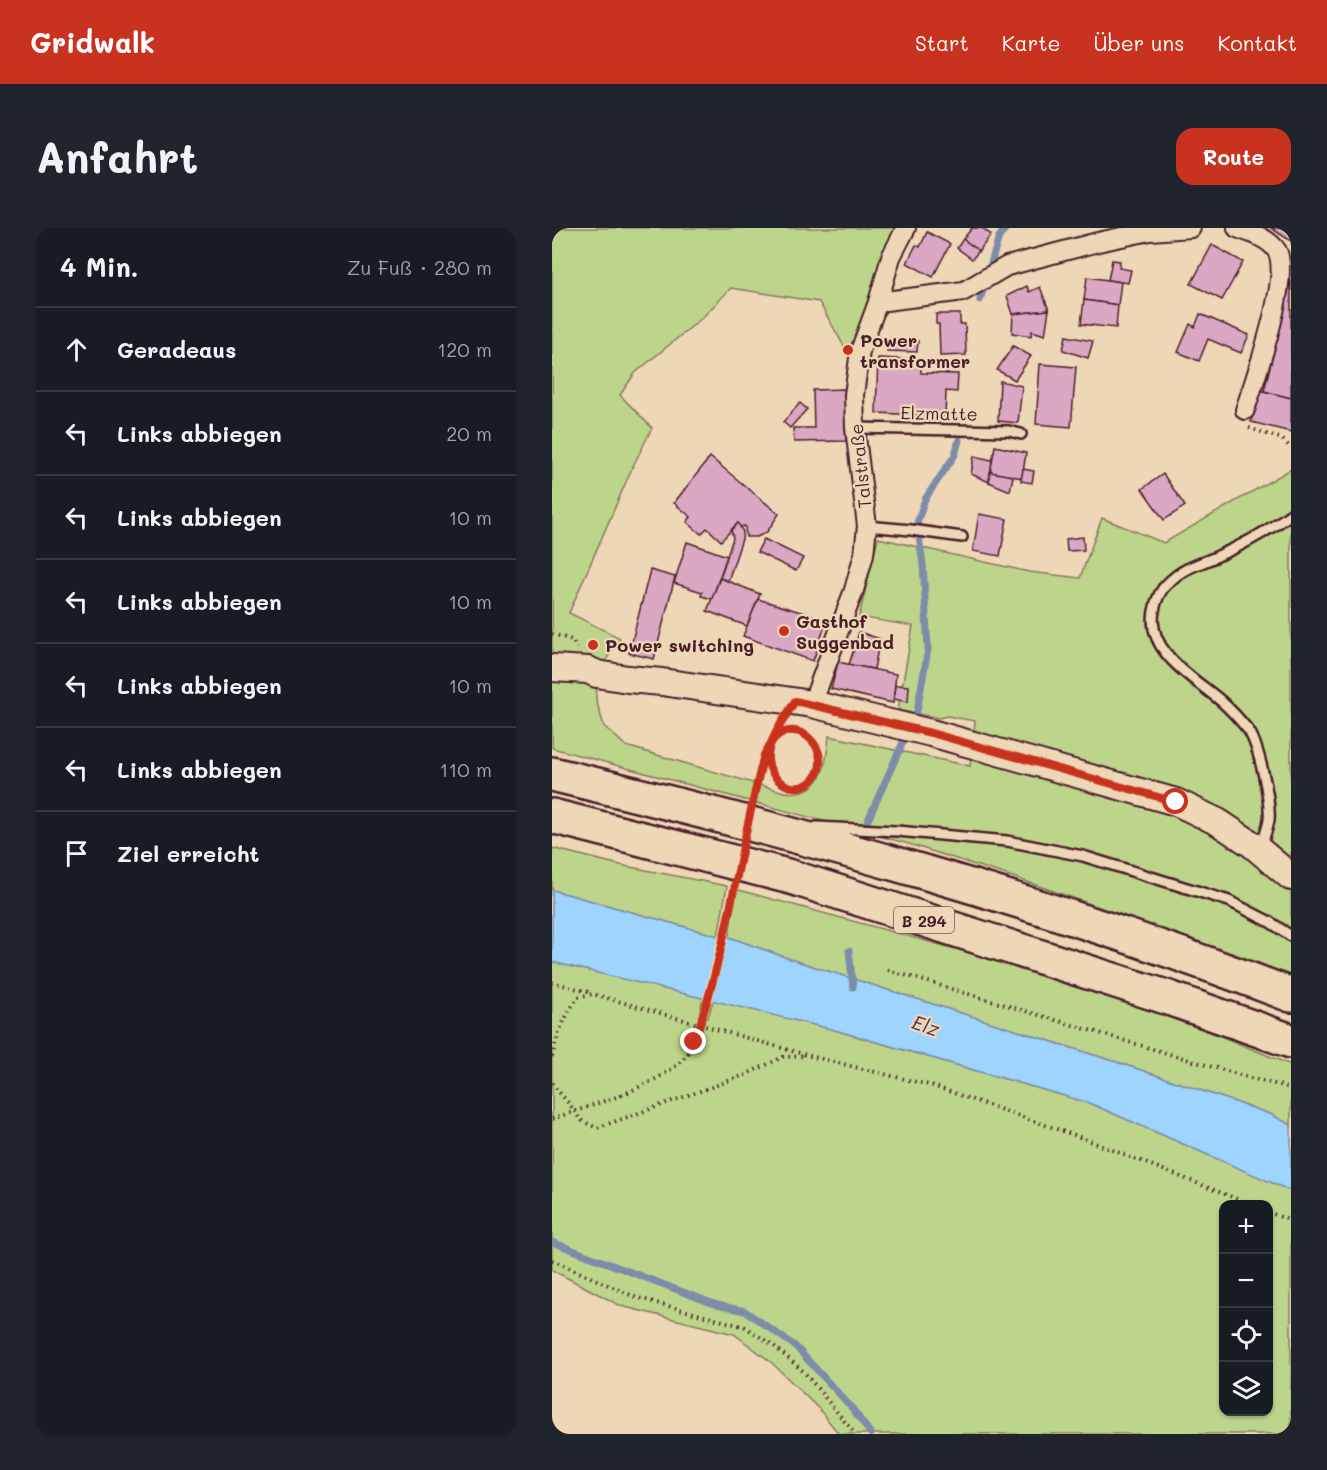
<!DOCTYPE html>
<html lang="de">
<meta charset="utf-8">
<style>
body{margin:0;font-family:Mali,sans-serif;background:#20242c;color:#f1f3f6}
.controls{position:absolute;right:18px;bottom:18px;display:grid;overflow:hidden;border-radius:12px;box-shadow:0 2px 4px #0004}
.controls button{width:54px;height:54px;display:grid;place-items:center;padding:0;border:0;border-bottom:2px solid #363941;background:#171b24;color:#f1f3f6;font:30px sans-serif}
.stop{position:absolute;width:18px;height:18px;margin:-14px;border:4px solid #c8321e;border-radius:50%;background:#fff}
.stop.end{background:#c8321e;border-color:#fff;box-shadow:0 2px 6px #0008}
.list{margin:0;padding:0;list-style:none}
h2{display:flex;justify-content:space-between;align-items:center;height:78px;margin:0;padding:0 24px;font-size:26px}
h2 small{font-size:20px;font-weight:400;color:#9ea1a6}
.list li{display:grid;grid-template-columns:39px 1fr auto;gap:18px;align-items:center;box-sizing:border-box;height:84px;padding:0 24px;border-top:2px solid #363941}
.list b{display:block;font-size:22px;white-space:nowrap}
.list em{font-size:20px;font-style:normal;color:#9ea1a6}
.icon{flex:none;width:33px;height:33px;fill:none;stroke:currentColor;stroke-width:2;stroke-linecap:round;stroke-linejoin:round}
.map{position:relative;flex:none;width:739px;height:1206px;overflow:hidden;border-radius:18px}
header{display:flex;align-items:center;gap:36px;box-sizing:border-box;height:84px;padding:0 30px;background:#c8321e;color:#fff}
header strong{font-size:28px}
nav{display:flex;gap:33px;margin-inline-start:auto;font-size:21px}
.intro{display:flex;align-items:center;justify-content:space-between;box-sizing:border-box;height:144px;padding:0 36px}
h1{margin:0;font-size:42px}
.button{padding:15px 27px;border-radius:18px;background:#c8321e;color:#fff;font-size:21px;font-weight:700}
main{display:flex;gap:36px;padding:0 36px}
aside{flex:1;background:#171b24;border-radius:18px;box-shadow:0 2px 4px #0004}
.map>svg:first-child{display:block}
</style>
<header>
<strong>Gridwalk</strong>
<nav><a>Start</a><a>Karte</a><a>Über uns</a><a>Kontakt</a></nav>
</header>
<div class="intro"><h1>Anfahrt</h1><a class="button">Route</a></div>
<main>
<aside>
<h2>4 Min.<small>Zu Fuß · 280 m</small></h2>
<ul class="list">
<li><svg class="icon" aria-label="ahead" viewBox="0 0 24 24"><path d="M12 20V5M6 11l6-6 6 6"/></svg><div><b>Geradeaus</b></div><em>120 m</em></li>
<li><svg class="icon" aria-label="left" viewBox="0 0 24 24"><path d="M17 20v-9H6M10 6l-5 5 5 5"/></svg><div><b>Links abbiegen</b></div><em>20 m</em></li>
<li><svg class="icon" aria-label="left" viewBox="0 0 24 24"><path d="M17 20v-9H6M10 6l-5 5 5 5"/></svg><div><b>Links abbiegen</b></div><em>10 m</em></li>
<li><svg class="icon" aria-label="left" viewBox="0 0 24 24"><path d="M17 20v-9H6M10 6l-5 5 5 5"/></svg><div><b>Links abbiegen</b></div><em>10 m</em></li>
<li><svg class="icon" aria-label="left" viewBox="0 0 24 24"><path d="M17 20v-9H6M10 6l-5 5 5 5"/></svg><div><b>Links abbiegen</b></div><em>10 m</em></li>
<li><svg class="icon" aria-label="left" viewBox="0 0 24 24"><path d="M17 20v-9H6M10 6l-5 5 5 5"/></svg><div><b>Links abbiegen</b></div><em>110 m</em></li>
<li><svg class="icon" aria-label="arrive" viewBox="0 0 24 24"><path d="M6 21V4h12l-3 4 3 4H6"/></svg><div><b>Ziel erreicht</b></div></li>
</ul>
</aside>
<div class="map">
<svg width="739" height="1206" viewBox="0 0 739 1206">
<rect width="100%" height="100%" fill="#eed7b7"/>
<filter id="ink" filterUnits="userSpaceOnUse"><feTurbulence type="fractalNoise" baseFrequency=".0167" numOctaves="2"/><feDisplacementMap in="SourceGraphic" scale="12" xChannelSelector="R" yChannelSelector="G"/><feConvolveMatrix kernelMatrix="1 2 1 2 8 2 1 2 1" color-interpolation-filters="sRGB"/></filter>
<g filter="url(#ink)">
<g fill="#bdd58b" stroke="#847a5b" stroke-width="1.5" fill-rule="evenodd">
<path d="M0,0H350L297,127L267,74L179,60L150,90L83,145L68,167L100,200L81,238L17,385L68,410L45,446L44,472L52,498L74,518L232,564C271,569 274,537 277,508L418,538L423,493L395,488L387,490L346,482L361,398L307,389L326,310L477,344L528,350L550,290L612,315L739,241V748L697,731L461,649L357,616L0,520Z"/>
<path d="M0,620L68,637L175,658L166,708L0,662Z"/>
<path d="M183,661L466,738L651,801L739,837V897L718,886L580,839L238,731L177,709Z"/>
<path d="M0,734L151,770L147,789L156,790L161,772L279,801L537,875L739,963V1206H287L267,1181L219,1134L182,1106L69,1078L0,1042ZM672,976H716V1184H672Z"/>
</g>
<path fill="#9ed4fd" stroke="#7c8ca9" stroke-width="1.5" d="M0,662L166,708L177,709L238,731L580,839L718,886L739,897V963L537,875L279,801L0,734Z"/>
<path fill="#eed7b7" d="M167,705L177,706V709L160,775L150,773Z"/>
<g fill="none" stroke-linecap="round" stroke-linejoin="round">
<g stroke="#7c8ca9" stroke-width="7">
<path d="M436,45L447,9L454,0"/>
<path d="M428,72L433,55"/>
<path d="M306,614L365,483L376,421L371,336L365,295L373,271L403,227L407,212"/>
<path d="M297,723L301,759"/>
<path d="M0,1014L165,1077L193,1083L243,1118L299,1179L319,1206"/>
</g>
</g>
<g fill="#dba8c4" stroke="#4a1f2b" stroke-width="1.5">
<path d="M420,0H430L439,7L427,23L411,11Z"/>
<path d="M719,0H739V13Z"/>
<path d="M375,4L398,16L381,49L355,35L364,17L368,19Z"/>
<path d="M411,11L427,23L420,31L405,20Z"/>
<path d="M660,17L691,34L670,72L639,56Z"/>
<path d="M560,32L568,33L567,40L579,42L576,55L556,52Z"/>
<path d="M535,49L569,54L566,77L532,72Z"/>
<path d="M739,52V170L712,163Z"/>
<path d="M475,58L477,64L488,59L497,82L461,86L455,68Z"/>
<path d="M532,72L566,77L564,100L529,96Z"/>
<path d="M497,82L493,107L480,103L479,108L460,105L461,86Z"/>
<path d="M384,86H408V96H413L414,127L388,128L387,96H384Z"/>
<path d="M648,86L697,107L689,125L656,111L647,133L626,124L638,96L643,99Z"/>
<path d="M514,108L541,113L536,130L511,122Z"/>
<path d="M335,111L366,113L365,124L335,123Z"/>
<path d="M461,118L479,128L463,152L445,142Z"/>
<path d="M326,130L369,132V145L406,146L405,164L394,163L393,188L324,185Z"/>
<path d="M488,136L524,139L519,199L484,196Z"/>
<path d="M448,153L470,158L466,195L446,193Z"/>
<path d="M293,161L294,213L242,214L241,200H262L261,162Z"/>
<path d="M707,162L739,170V204L699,194Z"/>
<path d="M248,175L255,181L238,200L231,194Z"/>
<path d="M443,218L474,225L470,250L438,244Z"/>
<path d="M422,228L440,232L437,254L419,246Z"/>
<path d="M158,229L227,286L215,304L205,309H194L193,298L188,299L186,295L169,313L155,300L149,306L135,294L139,289L122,275Z"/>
<path d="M471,241L482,243L480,255L469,253Z"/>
<path d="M438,244L461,248L458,263L437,254Z"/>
<path d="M611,246L633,278L612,292L590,261Z"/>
<path d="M427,286L455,291L448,328L421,323Z"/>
<path d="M186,295L191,304L190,311L176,353L168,350L181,310L179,302Z"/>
<path d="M531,309L532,322L515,323L514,311Z"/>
<path d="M212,311L251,330L244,343L205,324Z"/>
<path d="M135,314L175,328L160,371L149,368L150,364L122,355Z"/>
<path d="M98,342L123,349L102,431L77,425Z"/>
<path d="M168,350L208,366L195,398L155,383Z"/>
<path d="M206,371L275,392L261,433L191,408Z"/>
<path d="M307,404L328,411L322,441L297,437Z"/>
<path d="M286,434L344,446L341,475L279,461Z"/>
<path d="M343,457L357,458L356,474L342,471Z"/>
</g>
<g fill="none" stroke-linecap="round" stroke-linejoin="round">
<g stroke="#4a1f2b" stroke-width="14">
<g id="lane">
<path d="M303,200L457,203L469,206"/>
<path d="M315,298L359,302L410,309"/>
<path d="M264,599L345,603L455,613L531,628L677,673L718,694L739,708"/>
<path d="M712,610C714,604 716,598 717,592C719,573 707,519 697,503C689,493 678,481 669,473C642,450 594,424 602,383C604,372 608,362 616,355C633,338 647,337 668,327C693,316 717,302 739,286"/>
</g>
</g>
<g stroke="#4a1f2b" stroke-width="22">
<g id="street">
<path d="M685,0C699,5 717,10 725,23C739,48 703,152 693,182"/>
<path d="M326,74L412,63L455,38L546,14L598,3L639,0"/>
<path d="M260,476L302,362L312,326L315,298L303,200L302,167L308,123L326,74L339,29L354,0"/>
</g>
</g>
<g stroke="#4a1f2b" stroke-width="30">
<path id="secondary" d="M0,440L36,442L45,446L76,451L110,454L260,476L379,505L624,574L666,594L701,617L739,649"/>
</g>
<g stroke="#4a1f2b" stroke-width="38">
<g id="highway">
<path d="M0,546C250,606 499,675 739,767"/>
<path d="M0,588L239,649L617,770L739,813"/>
</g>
</g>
<g stroke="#4a1f2b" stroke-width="4" stroke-dasharray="1.5 4.5" stroke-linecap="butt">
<path d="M697,200L730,211L739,220"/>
<path d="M0,406L20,412L25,420"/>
<path d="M232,493C226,504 218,515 217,527C216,534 217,540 221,545C242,582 290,542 255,507"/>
<path d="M336,742L698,850L739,860"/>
<path d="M0,754L40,765"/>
<path d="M0,829C5,806 13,788 26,769L41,766L258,828L381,858L525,908L698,976"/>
<path d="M0,855C9,868 21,878 28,892L45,900L193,847L231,829L253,828"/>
<path d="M0,891L70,867"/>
<path d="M716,984L739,993"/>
<path d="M0,1032L83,1069L193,1099L222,1118L252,1144L303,1206"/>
</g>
<use href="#lane" stroke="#eed7b7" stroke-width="9"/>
<use href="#street" stroke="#eed7b7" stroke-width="18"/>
<use href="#secondary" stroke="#eed7b7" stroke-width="26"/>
<use href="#highway" stroke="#eed7b7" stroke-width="33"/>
<path stroke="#4a1f2b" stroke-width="4" stroke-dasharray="1.5 4.5" stroke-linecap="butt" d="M70,867C89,858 116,847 130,832C149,813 155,772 162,747C180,674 193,600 212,527C222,509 233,498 255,507"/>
</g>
</g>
<g fill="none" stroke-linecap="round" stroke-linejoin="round" filter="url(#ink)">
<path stroke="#c8321e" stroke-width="8" d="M142,814C175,722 187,622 212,527C216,520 219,513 225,508C248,490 278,522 265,546C250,573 214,555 216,527C218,509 234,489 243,473L379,505L624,574"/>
</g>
<g fill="#c8321e" stroke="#eed7b7" stroke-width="2">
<circle cx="296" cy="122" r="6"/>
<circle cx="232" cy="403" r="6"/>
<circle cx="41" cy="417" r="6"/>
</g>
<g text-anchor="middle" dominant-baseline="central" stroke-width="4.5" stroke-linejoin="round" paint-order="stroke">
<rect fill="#eed7b7" stroke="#7b5655" stroke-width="1.5" x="342" y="679" width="60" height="26" rx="4.5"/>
<g font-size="16" font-weight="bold" fill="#4a1f2b">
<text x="372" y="692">B 294</text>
</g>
<g font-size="18" font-weight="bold" fill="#4a1f2b" stroke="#eed7b7" text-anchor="start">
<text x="308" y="112">Power<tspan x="308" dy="21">transformer</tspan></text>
<text x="244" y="393">Gasthof<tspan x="244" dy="21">Suggenbad</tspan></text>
<text x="53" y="417">Power switching</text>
</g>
<g font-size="18" fill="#4a1f2b" stroke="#eed7b7">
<text transform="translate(387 185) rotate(1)">Elzmatte</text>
<text transform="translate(308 238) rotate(-96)">Talstraße</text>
</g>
<g font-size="20" font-style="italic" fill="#573a4a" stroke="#eed7b7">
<text transform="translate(374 797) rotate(18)">Elz</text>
</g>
</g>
</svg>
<div class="controls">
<button>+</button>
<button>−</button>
<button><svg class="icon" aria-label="locate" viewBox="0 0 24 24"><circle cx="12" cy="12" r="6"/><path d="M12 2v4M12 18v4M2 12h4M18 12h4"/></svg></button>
<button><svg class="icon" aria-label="layers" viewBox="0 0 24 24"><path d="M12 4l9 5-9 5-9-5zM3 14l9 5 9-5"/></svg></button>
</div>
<div class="stop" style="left:624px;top:574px"></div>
<div class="stop end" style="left:142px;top:814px"></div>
</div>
</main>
